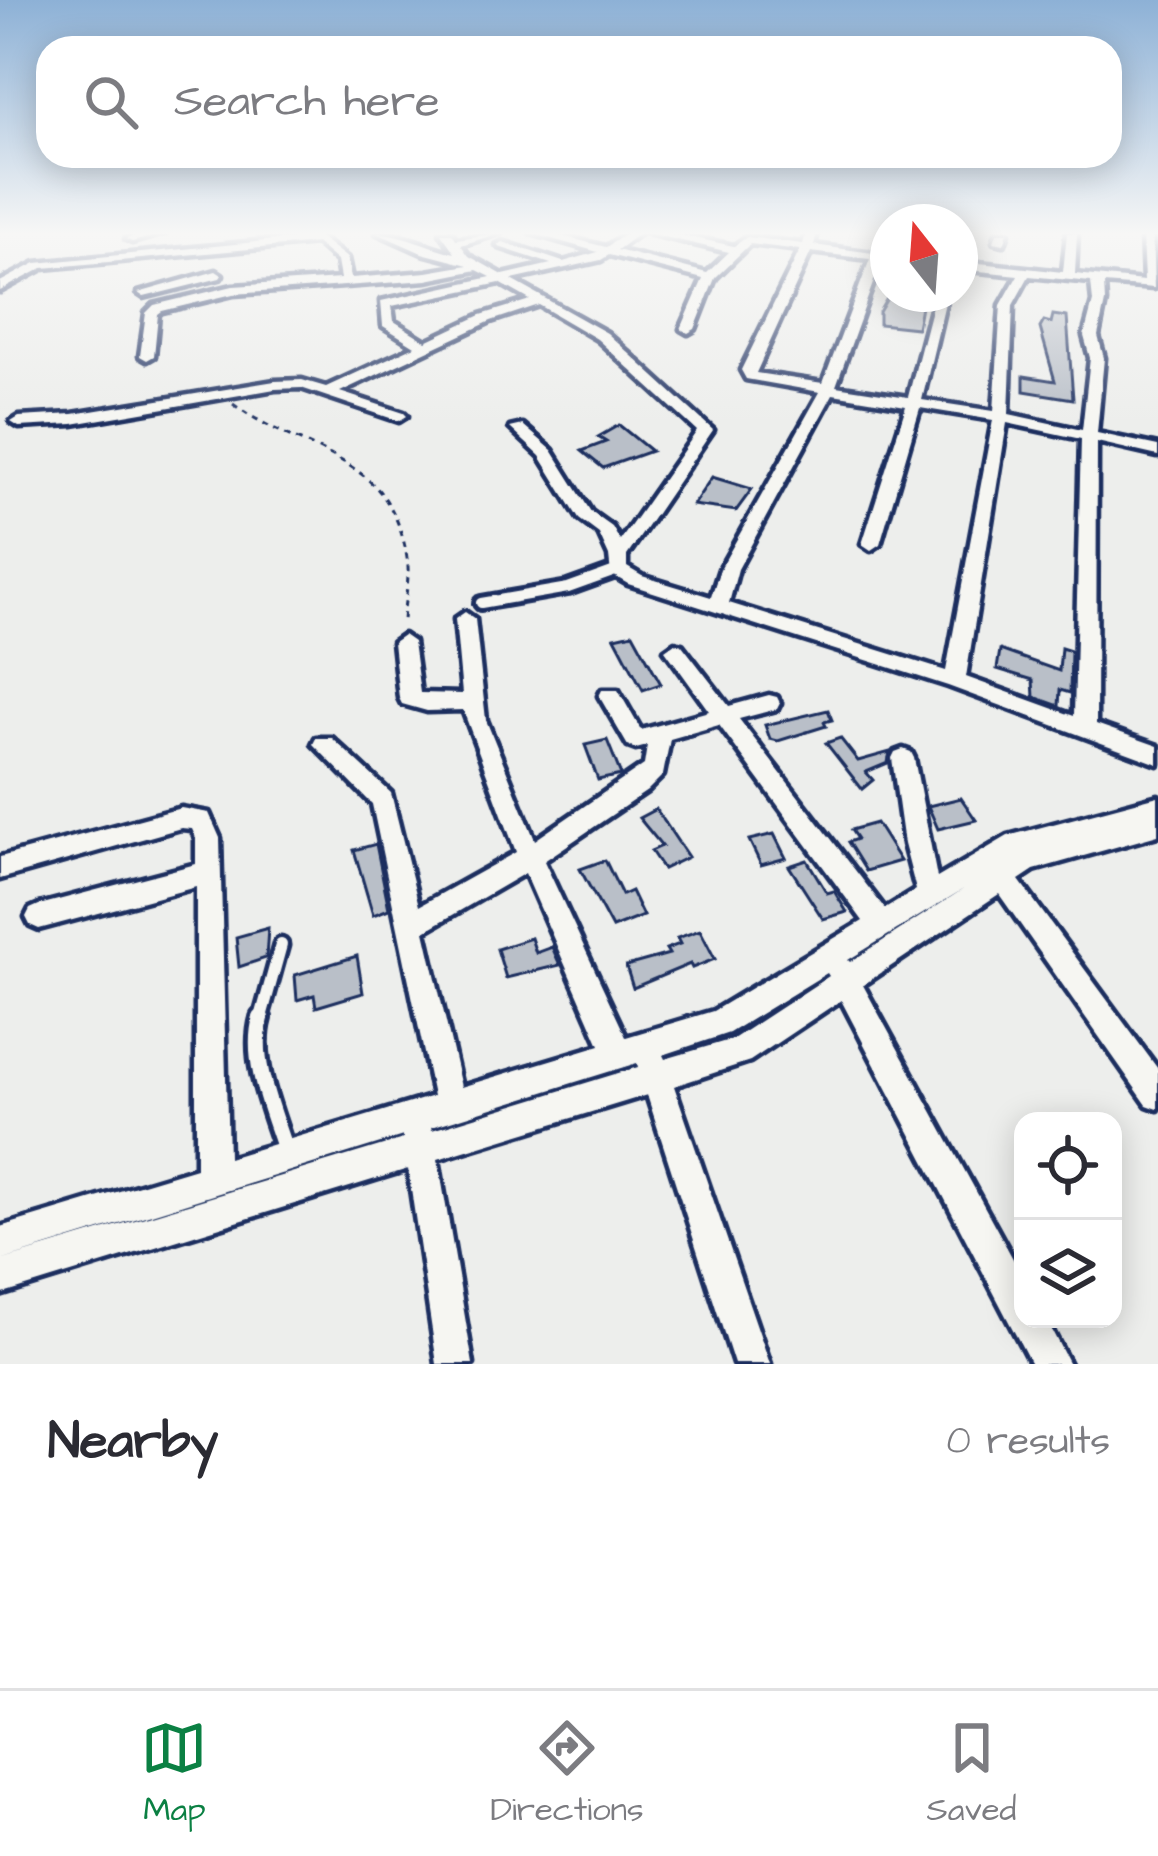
<!DOCTYPE html>
<style>
body{margin:0;font-family:"Architects Daughter",sans-serif;background:#f7f7f7;color:#2b2b33}
.controls{position:absolute;right:36px;bottom:36px;display:grid;overflow:hidden;border-radius:24px;box-shadow:0 6px 30px #0003}
.controls button{width:108px;height:108px;display:grid;place-items:center;padding:0;border:0;border-bottom:3px solid #e1e1e2;background:#fff;color:#2b2b33;font:60px sans-serif}
.compass{position:absolute;left:870px;top:204px;width:108px;height:108px;border-radius:50%;background:#fff;box-shadow:0 6px 30px #0003;rotate:343deg}
.list{margin:0;padding:0;list-style:none}
h2{display:flex;justify-content:space-between;align-items:center;height:156px;margin:0;padding:0 48px;font-size:51px}
h2 small{font-size:39px;font-weight:400;color:#7c7c81}
.icon{flex:none;width:66px;height:66px;fill:none;stroke:currentColor;stroke-width:2;stroke-linecap:round;stroke-linejoin:round}
.map{position:relative;flex:none;width:1158px;height:1364px;overflow:hidden}
.search{position:absolute;background:#fff;box-shadow:0 6px 30px #0003;left:36px;right:36px;top:36px;height:132px;display:flex;align-items:center;gap:30px;box-sizing:border-box;padding:0 42px;border-radius:36px;color:#7c7c81;font-size:45px}
.sheet{height:324px;background:#fff}
nav{display:flex;justify-content:space-around;align-items:center;box-sizing:border-box;height:168px;border-top:3px solid #e1e1e2;background:#fff;font-size:33px;color:#7c7c81}
nav a{display:grid;justify-items:center;gap:6px}
nav .on{color:#0b8043}
.map>svg:first-child{display:block}
</style>
<div class="map">
<svg width="1158" height="1364" viewBox="0 0 1158 1364">
<rect width="100%" height="100%" fill="#edeeec"/>
<filter id="ink" filterUnits="userSpaceOnUse"><feTurbulence type="fractalNoise" baseFrequency=".00833" numOctaves="2"/><feDisplacementMap in="SourceGraphic" scale="24" xChannelSelector="R" yChannelSelector="G"/><feConvolveMatrix kernelMatrix="1 2 1 2 8 2 1 2 1" color-interpolation-filters="sRGB"/></filter>
<g filter="url(#ink)">
<g fill="#b9bfc8" stroke="#1b2f5e" stroke-width="3">
<path d="M889,295L922,300L917,328L879,324V312Z"/>
<path d="M1053,315L1067,317L1073,399L1024,391V376L1055,381L1040,328L1044,321L1051,323Z"/>
<path d="M619,425L651,451L603,468L582,451L606,442L598,437Z"/>
<path d="M712,477L752,489L736,511L693,505Z"/>
<path d="M633,633L661,684L643,690L615,637Z"/>
<path d="M1061,648L1071,651L1070,693L1060,690L1059,706L1034,697L1033,680L997,669L1000,650L1059,671Z"/>
<path d="M828,710L832,720L824,722L826,726L778,741L770,739L765,725Z"/>
<path d="M840,738L858,761L890,752L888,763L866,772L873,780L862,789L826,743Z"/>
<path d="M607,740L621,775L598,780L585,745Z"/>
<path d="M961,798L976,820L938,829L928,806Z"/>
<path d="M656,809L688,857L663,869L651,851L662,846L639,818Z"/>
<path d="M876,823L900,861L866,871L848,842L857,839L851,830Z"/>
<path d="M774,834L786,858L761,865L749,840Z"/>
<path d="M376,844L389,909L373,915L354,850Z"/>
<path d="M605,860L622,895L631,891L643,916L612,928L580,869Z"/>
<path d="M807,860L827,893L834,891L847,912L823,919L789,866Z"/>
<path d="M268,928L266,958L239,967L236,937Z"/>
<path d="M700,930L715,959L692,968L690,964L633,988L626,966L669,954L666,949L680,944L677,938Z"/>
<path d="M531,938L536,953L552,947L560,965L506,978L497,949Z"/>
<path d="M357,956L363,993L316,1007L314,995L297,1000L295,975Z"/>
</g>
<g fill="none" stroke-linecap="round" stroke-linejoin="round">
<g stroke="#1b2f5e" stroke-width="20">
<path id="service-far2" d="M481,603L568,588L618,570"/>
</g>
<g stroke="#1b2f5e" stroke-width="21">
<path id="service-far1" d="M260,1021L281,945"/>
</g>
<g stroke="#1b2f5e" stroke-width="26">
<path id="service" d="M261,1018C249,1061 273,1112 286,1154"/>
</g>
<g stroke="#1b2f5e" stroke-width="9">
<g id="minor">
<path d="M143,233H165L132,242L126,239Z"/>
<path d="M377,233C403,233 429,248 455,253L441,233H452L456,239L500,233L461,245L469,256L503,275L551,264L499,247L497,245L503,242L563,262L598,252L531,233H550L606,247L627,233H640L617,250L707,273L729,252L648,233H670L734,246L747,237L803,244L806,233H817L814,245L888,255V261H881L836,386L908,397L935,294H947L922,400L994,411L1001,305L1018,275L960,269V261L1063,272L1067,233H1077L1075,274L1144,281L1142,233H1152L1154,288L1104,284L1105,302L1098,336L1104,358L1097,433L1158,446V456L1097,442L1096,724L1158,746V764L948,686L628,584L611,574L609,556L599,534L579,519L540,456L510,428L523,425L552,450L591,512L612,527L620,541L697,431L597,339L539,305L491,321L340,392L404,413L407,416L399,421L301,388L275,389L73,424L19,427L11,422L19,417L73,414L275,381L302,380L326,387L415,346L383,326L381,301L491,277L477,270L427,280L233,294L162,311L158,314L154,356L147,360L140,356L146,313L154,305L233,286L340,279L337,261L316,243L43,268L0,291V282L36,263L318,236L347,258L351,278L427,272L468,265L422,253ZM750,244L800,250L741,370L746,379L820,392L720,569L711,597L642,576L627,567V556L713,430L607,333L512,280L601,260L609,255L703,279L681,329L688,333L695,329L715,278ZM811,252L870,259L823,383L756,373ZM1029,276L1091,282L1093,302L1084,336L1090,358L1082,430L1009,414L1013,305ZM500,283L530,300L481,315L426,341L394,321L392,306ZM833,394L906,406L862,544L871,550L880,544L920,408L993,420L946,671L729,603L738,569ZM1007,423L1081,439L1074,716L966,677Z"/>
<path d="M997,233H1008L1004,244L994,242Z"/>
<path d="M216,271L222,275L220,278L144,297L138,293Z"/>
<path d="M465,612L475,619L486,720L535,840L644,765L647,746L636,749L628,746L599,696L602,690H618L641,730L709,711L665,650L675,643L682,645L729,706L769,695L777,697L780,703L777,709L739,719L885,909L916,890L904,844L892,758L895,752L903,749L911,752L914,758L937,878L1008,836L1158,796V835L1034,870L1019,880L1158,1069V1109L1147,1105L999,894L863,985L1023,1277V1319H1046L1069,1364H1031L841,1000L750,1061L674,1086L770,1364H734L647,1095L438,1159L473,1364H437L408,1169L0,1295V1261L403,1139V1136L0,1261V1227L196,1168V887L39,929L30,925L26,917L30,909L39,905L196,864V838L192,829L181,828L0,879V857L181,808L209,813L220,838L228,1158L433,1096L372,804L313,744L316,738H332L391,793L419,906L516,852L463,710L427,711L402,704L399,698L393,642L403,635L413,642L420,693L462,694L455,619ZM719,725L863,921L713,1011L626,1037L544,861L647,791L663,775L670,739ZM525,873L600,1045L461,1087L425,931ZM965,888L850,962L848,960ZM827,973L829,976L733,1039L665,1059L663,1055L729,1033ZM637,1063L638,1067L432,1130L431,1127Z"/>
</g>
</g>
<path stroke="#1b2f5e" stroke-width="3" stroke-dasharray="6 6" stroke-linecap="butt" d="M233,404C307,458 390,450 407,558C411,580 403,602 403,624"/>
<use href="#service-far2" stroke="#f6f6f2" stroke-width="10"/>
<use href="#service-far1" stroke="#f6f6f2" stroke-width="12"/>
<use href="#service" stroke="#f6f6f2" stroke-width="16"/>
<use href="#minor" fill="#f6f6f2" fill-rule="evenodd"/>
</g>
</g>
<linearGradient id="sky" x2="0" y2="1"><stop stop-color="#8db1d6"/><stop offset="0.55" stop-color="#f7f7f6"/><stop offset="1" stop-color="#f7f7f6" stop-opacity="0"/></linearGradient>
<rect width="1158" height="424" fill="url(#sky)"/>
</svg>
<div class="controls">
<button><svg class="icon" aria-label="locate" viewBox="0 0 24 24"><circle cx="12" cy="12" r="6"/><path d="M12 2v4M12 18v4M2 12h4M18 12h4"/></svg></button>
<button><svg class="icon" aria-label="layers" viewBox="0 0 24 24"><path d="M12 4l9 5-9 5-9-5zM3 14l9 5 9-5"/></svg></button>
</div>
<svg class="compass" viewBox="-18 -18 36 36"><path d="M0-13l5 13h-10z" fill="#e53935"/><path d="M0 13l5-13h-10z" fill="#7c7c81"/></svg>
<div class="search"><svg class="icon" aria-label="search" viewBox="0 0 24 24"><circle cx="10" cy="10" r="6"/><path d="M15 15l6 6"/></svg>Search here</div>
</div>
<section class="sheet">
<h2>Nearby<small>0 results</small></h2>
<ul class="list">
</ul>
</section>
<nav>
<a class="on"><svg class="icon" aria-label="map" viewBox="0 0 24 24"><path d="M3 6l6-2 6 2 6-2v14l-6 2-6-2-6 2zM9 4v14M15 6v14"/></svg>Map</a>
<a><svg class="icon" aria-label="directions" viewBox="0 0 24 24"><path d="M12 3l9 9-9 9-9-9zM9 14v-3h6M13 9l2 2-2 2"/></svg>Directions</a>
<a><svg class="icon" aria-label="saved" viewBox="0 0 24 24"><path d="M7 4h10v16l-5-4-5 4z"/></svg>Saved</a>
</nav>
